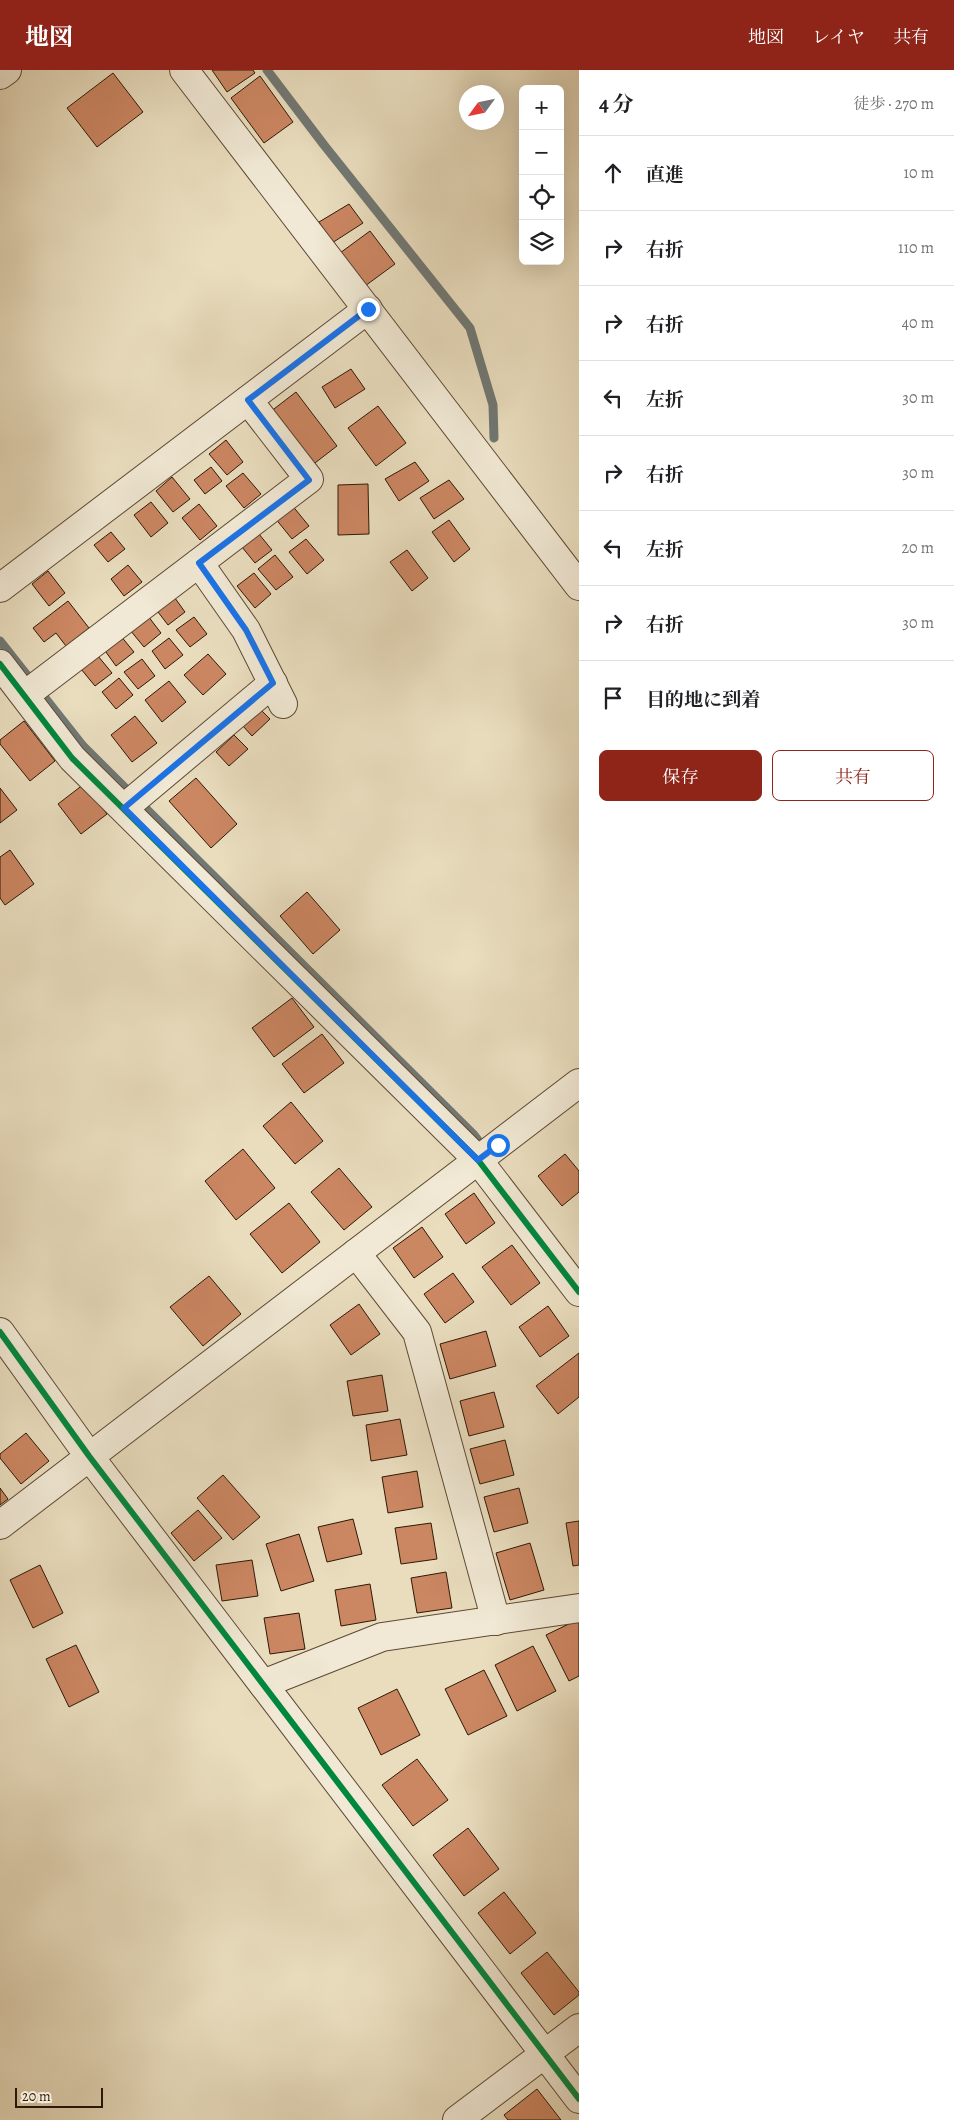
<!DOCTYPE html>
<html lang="ja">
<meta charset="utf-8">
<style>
body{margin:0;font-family:Alegreya,"Noto Serif JP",serif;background:#f6f6f6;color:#202124}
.controls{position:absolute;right:15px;top:15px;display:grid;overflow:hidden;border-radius:8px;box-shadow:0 5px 20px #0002}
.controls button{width:45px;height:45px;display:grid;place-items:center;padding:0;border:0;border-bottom:1px solid #e0e0e0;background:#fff;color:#202124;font:25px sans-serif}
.compass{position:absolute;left:459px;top:15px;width:45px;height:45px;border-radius:50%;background:#fff;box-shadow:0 5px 20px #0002;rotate:237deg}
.scale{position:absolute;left:15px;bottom:12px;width:88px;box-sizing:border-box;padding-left:5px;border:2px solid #2e1806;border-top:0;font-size:14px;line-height:18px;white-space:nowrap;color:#2e1806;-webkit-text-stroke:4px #f1e9d5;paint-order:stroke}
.stop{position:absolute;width:15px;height:15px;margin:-11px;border:4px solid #1a73e8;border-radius:50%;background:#fff}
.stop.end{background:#1a73e8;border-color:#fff;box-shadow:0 1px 5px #0008}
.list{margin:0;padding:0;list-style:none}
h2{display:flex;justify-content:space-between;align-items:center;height:65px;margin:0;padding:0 20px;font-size:21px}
h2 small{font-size:16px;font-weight:400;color:#757577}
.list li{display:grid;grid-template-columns:32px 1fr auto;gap:15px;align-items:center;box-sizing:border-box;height:75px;padding:0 20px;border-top:1px solid #e0e0e0}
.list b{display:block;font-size:19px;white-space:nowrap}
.list em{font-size:16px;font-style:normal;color:#757577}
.actions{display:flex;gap:10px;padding:15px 20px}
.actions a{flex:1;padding:11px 0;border:1px solid #8f2418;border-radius:8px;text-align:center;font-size:18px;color:#8f2418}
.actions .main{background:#8f2418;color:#fff}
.icon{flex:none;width:28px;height:28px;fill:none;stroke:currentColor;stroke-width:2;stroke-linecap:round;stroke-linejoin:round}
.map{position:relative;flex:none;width:579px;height:2050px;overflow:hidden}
header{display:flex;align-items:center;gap:30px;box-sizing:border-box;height:70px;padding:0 25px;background:#8f2418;color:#fff}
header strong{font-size:24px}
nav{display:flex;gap:28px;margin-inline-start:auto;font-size:18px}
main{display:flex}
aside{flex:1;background:#fff}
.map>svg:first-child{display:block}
</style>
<header>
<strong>地図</strong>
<nav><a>地図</a><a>レイヤ</a><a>共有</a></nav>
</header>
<main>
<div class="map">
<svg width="579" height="2050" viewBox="0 0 579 2050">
<rect width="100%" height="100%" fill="#e9ddbe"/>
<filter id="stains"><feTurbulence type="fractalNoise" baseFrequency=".004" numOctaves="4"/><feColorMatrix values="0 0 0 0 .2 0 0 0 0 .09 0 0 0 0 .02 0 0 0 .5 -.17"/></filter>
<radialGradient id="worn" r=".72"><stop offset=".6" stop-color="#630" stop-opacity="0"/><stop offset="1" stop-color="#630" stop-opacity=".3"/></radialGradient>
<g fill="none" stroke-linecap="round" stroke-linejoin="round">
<g stroke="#717874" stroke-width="9">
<path d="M267,0L324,75L470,258L493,335L494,368"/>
<path d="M0,571L83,676L474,1065L486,1081"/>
</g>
</g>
<g fill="#cb8662" stroke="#2e1806">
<path d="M212,0H253L255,3L227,22Z"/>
<path d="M113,3L143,42L97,77L67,38Z"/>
<path d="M260,6L293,52L264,73L231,28Z"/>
<path d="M349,134L363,153L332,173L319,152Z"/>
<path d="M370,161L395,194L365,216L340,183Z"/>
<path d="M351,299L365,319L335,338L322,317Z"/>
<path d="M296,322L337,376L311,396L270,342Z"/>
<path d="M378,336L406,373L376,396L348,358Z"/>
<path d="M226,370L243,392L227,405L209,384Z"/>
<path d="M415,392L429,411L399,431L385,409Z"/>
<path d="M211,397L222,411L205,424L194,410Z"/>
<path d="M243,403L261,424L244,438L226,416Z"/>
<path d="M172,407L190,429L173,442L156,421Z"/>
<path d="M449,410L464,429L434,449L420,428Z"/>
<path d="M368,414L369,464L338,465V415Z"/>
<path d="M151,432L168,453L151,467L134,445Z"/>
<path d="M199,434L217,456L200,470L182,448Z"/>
<path d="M291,434L309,456L292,469L275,448Z"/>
<path d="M449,450L470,479L454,492L432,462Z"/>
<path d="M254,458L272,480L255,493L237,471Z"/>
<path d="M111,462L125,479L108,492L94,475Z"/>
<path d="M306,469L324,490L307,504L289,482Z"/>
<path d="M407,480L428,508L412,521L390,492Z"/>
<path d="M275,485L293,507L276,520L258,499Z"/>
<path d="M128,495L142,512L124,526L111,509Z"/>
<path d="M48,501L65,523L49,536L32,514Z"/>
<path d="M254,503L271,524L255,538L237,516Z"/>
<path d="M172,524L185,542L168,555L155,538Z"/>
<path d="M68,531L89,558L66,576L56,563L44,572L33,558Z"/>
<path d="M148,546L161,563L144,577L130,560Z"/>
<path d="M194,547L207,564L190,577L176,560Z"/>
<path d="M120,565L134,582L116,596L103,578Z"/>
<path d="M169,568L183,585L165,599L152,581Z"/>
<path d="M208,584L226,604L203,625L184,605Z"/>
<path d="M98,586L112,603L95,616L81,599Z"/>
<path d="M142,589L155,606L138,619L124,602Z"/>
<path d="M119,608L133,625L116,639L102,622Z"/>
<path d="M169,611L186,632L162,652L145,630Z"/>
<path d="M259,638L270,649L252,666L242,655Z"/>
<path d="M135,646L157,673L132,692L111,665Z"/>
<path d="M24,651L55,691L30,711L0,674V670Z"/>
<path d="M234,665L248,679L229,696L216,682Z"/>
<path d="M196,708L237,754L211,778L169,731Z"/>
<path d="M84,714L107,744L81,764L58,734Z"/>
<path d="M0,718L17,740L0,753Z"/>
<path d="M10,780L34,814L5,835L0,828V787Z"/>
<path d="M307,822L340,860L313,884L280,846Z"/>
<path d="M292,928L314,957L274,987L252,958Z"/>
<path d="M322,964L344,993L304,1023L282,994Z"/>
<path d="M291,1032L323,1071L295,1094L263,1056Z"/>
<path d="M243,1079L275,1118L236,1150L205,1111Z"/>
<path d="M565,1084L579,1101V1122L562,1136L538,1106Z"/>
<path d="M339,1098L372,1137L344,1160L311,1122Z"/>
<path d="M474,1123L495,1153L466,1174L445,1144Z"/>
<path d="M289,1133L320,1172L282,1203L250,1164Z"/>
<path d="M422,1157L443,1187L414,1208L393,1178Z"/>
<path d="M512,1175L540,1213L511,1235L482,1197Z"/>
<path d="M453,1203L474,1232L445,1253L424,1224Z"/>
<path d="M209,1206L241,1244L203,1276L170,1237Z"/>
<path d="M359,1234L380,1264L351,1285L330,1255Z"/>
<path d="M548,1236L569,1266L540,1287L519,1257Z"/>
<path d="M486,1261L496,1296L450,1309L440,1274Z"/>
<path d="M579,1283V1327L558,1344L536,1316Z"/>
<path d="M382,1305L388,1341L353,1346L347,1311Z"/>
<path d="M494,1322L504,1357L469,1366L460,1331Z"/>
<path d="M400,1349L407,1385L371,1391L366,1355Z"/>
<path d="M26,1363L49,1391L21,1414L0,1388V1384Z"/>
<path d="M505,1370L514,1405L480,1414L470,1379Z"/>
<path d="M417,1401L423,1437L388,1443L382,1407Z"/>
<path d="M223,1405L260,1447L233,1470L197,1428Z"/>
<path d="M0,1418L8,1429L0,1435Z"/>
<path d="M519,1418L528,1453L494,1462L484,1427Z"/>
<path d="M198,1440L222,1468L194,1491L171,1463Z"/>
<path d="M353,1449L362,1484L327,1492L318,1457Z"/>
<path d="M579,1451V1495L573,1496L566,1453Z"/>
<path d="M431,1453L437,1489L401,1494L395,1458Z"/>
<path d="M299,1464L314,1511L281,1521L266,1474Z"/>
<path d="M530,1473L544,1520L510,1530L496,1483Z"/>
<path d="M252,1490L258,1526L222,1531L216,1495Z"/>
<path d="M40,1495L63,1543L33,1558L10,1510Z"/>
<path d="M446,1502L452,1538L417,1543L411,1508Z"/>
<path d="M370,1514L376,1550L341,1556L335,1520Z"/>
<path d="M299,1543L305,1579L270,1584L264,1548Z"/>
<path d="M579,1549V1606L569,1611L546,1565Z"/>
<path d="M76,1575L99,1622L69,1637L46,1589Z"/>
<path d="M533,1576L556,1621L517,1641L495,1595Z"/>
<path d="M484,1600L507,1646L468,1665L445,1619Z"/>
<path d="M397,1619L420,1665L381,1685L358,1638Z"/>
<path d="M417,1689L448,1730L413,1756L382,1715Z"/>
<path d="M468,1758L499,1799L464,1826L433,1785Z"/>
<path d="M504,1822L536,1863L510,1884L478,1843Z"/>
<path d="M547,1882L579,1922V1925L554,1945L521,1903Z"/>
<path d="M537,2019L561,2050H508L504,2045Z"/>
</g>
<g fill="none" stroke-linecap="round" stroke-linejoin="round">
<g stroke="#5d4934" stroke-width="30">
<g id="minor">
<path d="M184,0L579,516"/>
<path d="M0,5L7,0"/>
<path d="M199,493L246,560L283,634"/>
<path d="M0,518L368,239"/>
<path d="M0,594L72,688L478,1090L579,1222"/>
<path d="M25,625L309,409L248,330"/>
<path d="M124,738L273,613"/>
<path d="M356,1183L417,1262L496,1551"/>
<path d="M0,1262L89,1386L579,2029"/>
<path d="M0,1455L579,1013"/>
<path d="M263,1614L382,1567L579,1538"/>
<path d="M457,2050L579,1958"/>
</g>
</g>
<use href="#minor" stroke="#f1e9d5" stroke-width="28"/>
<g stroke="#f1e9d5" stroke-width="9">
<g id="cycleway">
<path d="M0,594L72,688L478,1090L579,1222"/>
<path d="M0,1262L89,1386L579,2029"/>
</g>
</g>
<use href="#cycleway" stroke="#00873e" stroke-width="6"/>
</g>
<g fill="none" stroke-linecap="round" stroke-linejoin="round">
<path stroke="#1a73e8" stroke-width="6" d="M368,239L248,330L309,410L199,493L246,560L273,613L124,738L478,1090L498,1075"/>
</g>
<rect width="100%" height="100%" filter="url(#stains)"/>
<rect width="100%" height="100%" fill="url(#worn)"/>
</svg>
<div class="controls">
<button>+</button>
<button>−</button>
<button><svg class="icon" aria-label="locate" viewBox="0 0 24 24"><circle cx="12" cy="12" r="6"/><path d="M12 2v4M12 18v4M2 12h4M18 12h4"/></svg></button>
<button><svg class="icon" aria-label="layers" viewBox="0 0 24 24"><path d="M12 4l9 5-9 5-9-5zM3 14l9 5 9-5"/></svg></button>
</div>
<svg class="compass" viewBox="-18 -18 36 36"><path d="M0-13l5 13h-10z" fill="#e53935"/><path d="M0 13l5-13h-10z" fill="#757577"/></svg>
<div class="scale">20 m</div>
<div class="stop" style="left:498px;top:1075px"></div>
<div class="stop end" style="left:368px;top:239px"></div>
</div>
<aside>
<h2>4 分<small>徒歩 · 270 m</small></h2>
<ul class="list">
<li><svg class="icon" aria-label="ahead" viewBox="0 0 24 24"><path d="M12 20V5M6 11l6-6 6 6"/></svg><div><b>直進</b></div><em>10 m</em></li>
<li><svg class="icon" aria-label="right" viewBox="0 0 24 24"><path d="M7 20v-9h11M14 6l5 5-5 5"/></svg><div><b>右折</b></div><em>110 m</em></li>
<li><svg class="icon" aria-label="right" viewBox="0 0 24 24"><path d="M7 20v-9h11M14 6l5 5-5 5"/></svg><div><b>右折</b></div><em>40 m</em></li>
<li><svg class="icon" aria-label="left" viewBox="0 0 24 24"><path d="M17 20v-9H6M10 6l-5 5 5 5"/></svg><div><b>左折</b></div><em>30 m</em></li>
<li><svg class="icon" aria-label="right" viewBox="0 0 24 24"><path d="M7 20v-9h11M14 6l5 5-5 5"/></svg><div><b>右折</b></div><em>30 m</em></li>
<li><svg class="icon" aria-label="left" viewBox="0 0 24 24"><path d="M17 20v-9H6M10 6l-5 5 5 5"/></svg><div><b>左折</b></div><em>20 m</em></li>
<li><svg class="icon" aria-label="right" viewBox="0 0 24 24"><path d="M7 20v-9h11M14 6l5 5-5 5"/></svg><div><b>右折</b></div><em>30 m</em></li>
<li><svg class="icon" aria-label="arrive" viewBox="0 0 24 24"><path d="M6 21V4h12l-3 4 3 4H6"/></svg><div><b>目的地に到着</b></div></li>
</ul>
<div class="actions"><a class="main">保存</a><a>共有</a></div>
</aside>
</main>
